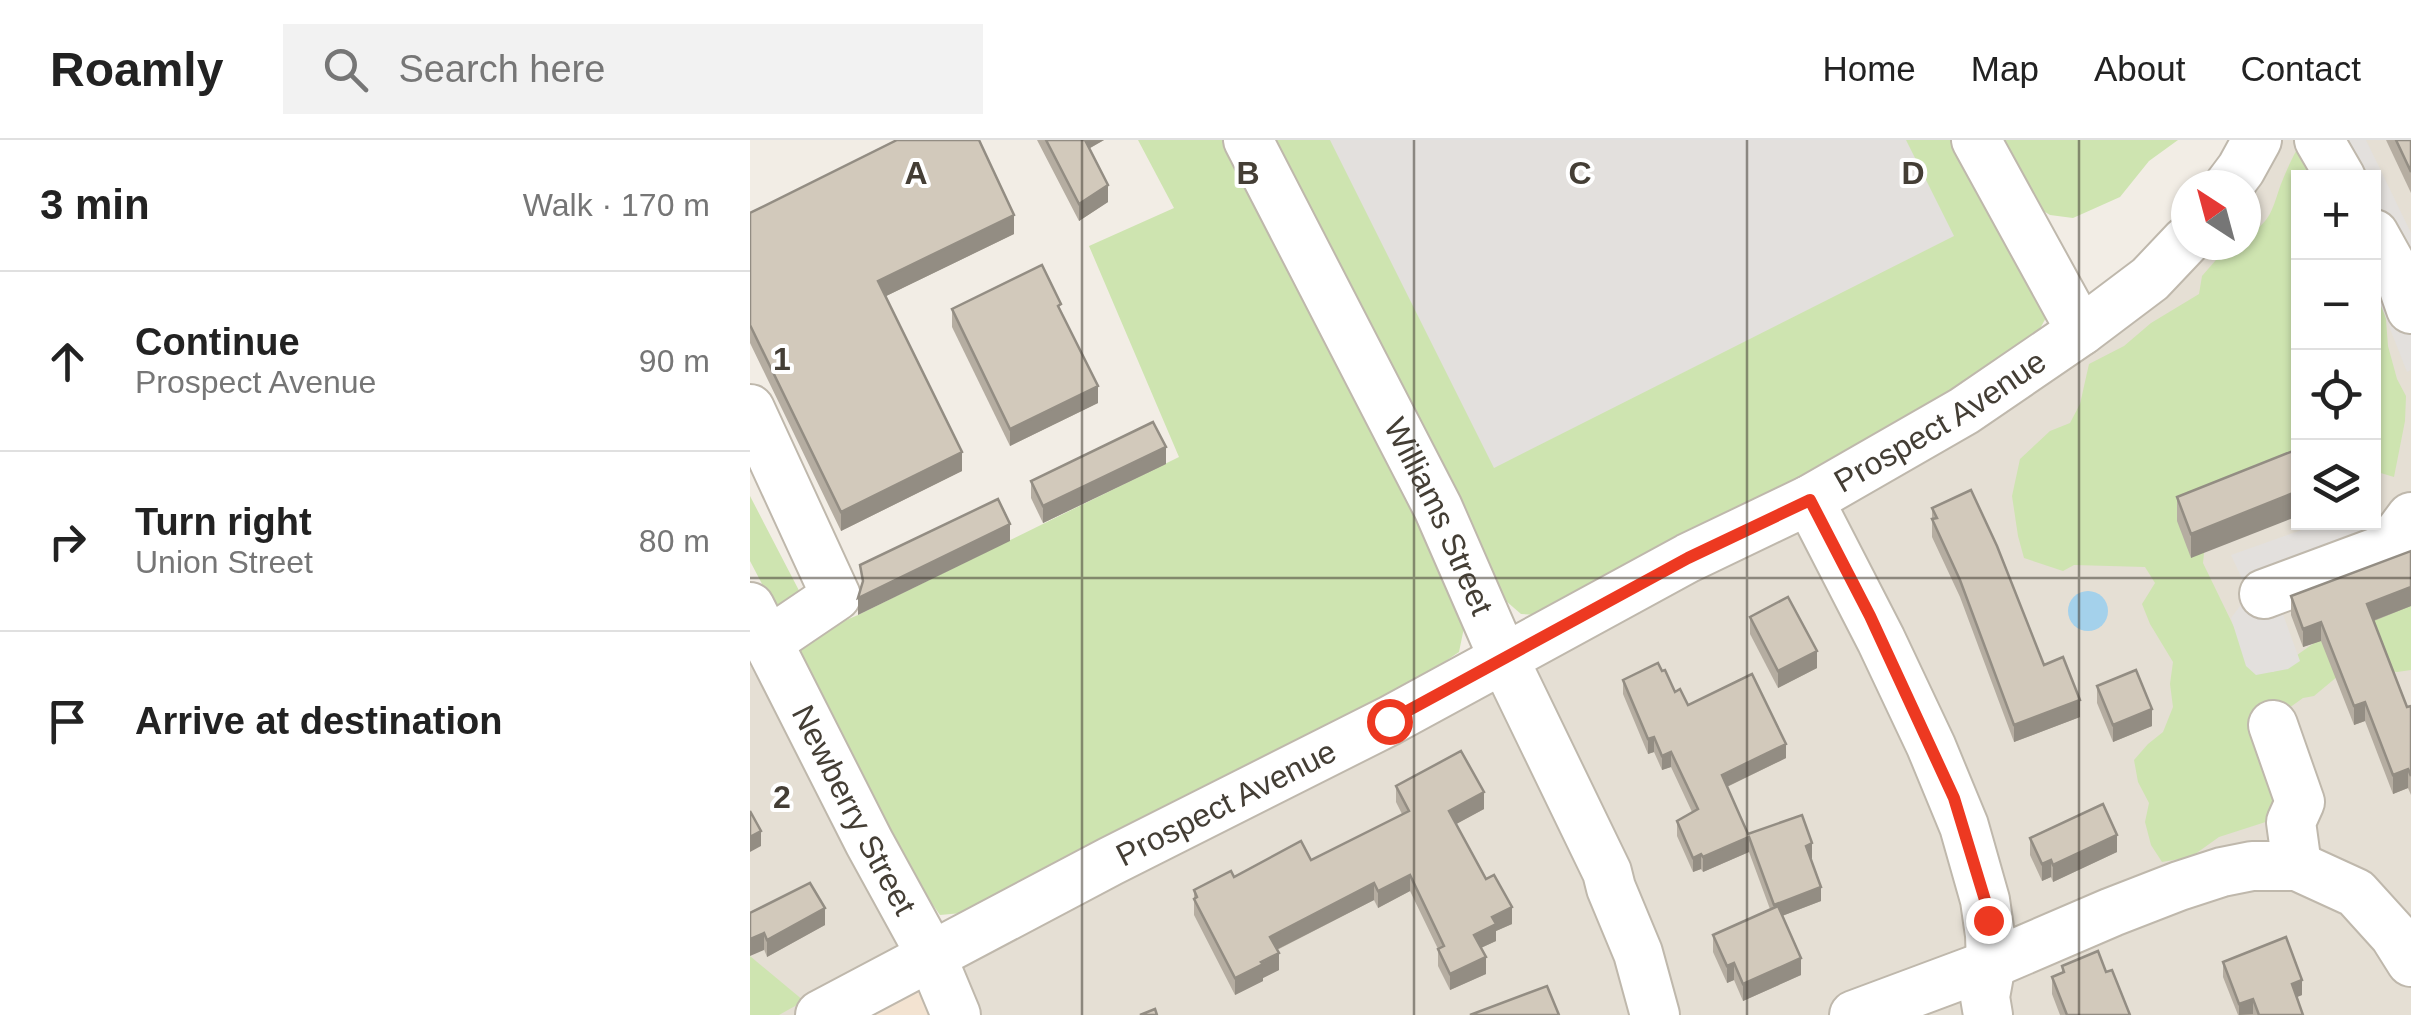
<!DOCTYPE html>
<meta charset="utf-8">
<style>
body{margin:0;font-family:Helvetica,sans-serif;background:#f2f2f2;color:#222}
.controls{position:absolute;right:30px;top:30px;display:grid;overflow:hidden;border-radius:0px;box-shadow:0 2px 8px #0004}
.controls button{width:90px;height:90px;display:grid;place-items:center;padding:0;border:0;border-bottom:2px solid #e0e0e0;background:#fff;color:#222;font:50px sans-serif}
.compass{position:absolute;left:1421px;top:30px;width:90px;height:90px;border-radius:50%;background:#fff;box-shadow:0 2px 8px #0004;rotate:324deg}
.stop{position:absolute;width:30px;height:30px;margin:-22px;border:8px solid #ed3921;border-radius:50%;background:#fff}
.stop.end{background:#ed3921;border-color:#fff;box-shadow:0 2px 10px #0008}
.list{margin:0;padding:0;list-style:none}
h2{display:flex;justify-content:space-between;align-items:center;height:130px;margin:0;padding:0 40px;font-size:42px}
h2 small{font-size:32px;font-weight:400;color:#767676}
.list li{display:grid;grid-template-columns:65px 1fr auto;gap:30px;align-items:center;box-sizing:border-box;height:180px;padding:0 40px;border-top:2px solid #e0e0e0}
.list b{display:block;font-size:38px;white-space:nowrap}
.list p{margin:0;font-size:32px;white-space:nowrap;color:#767676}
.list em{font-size:32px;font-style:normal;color:#767676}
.icon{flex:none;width:55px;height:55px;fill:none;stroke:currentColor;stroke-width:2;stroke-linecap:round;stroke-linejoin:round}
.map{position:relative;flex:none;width:1661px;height:875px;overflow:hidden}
header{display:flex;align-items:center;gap:60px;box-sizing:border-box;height:140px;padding:0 50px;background:#fff;border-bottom:2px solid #e0e0e0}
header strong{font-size:48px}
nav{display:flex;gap:55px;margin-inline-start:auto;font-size:35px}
.search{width:700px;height:90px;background:#f2f2f2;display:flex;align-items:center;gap:25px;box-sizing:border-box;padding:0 35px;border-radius:0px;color:#767676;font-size:38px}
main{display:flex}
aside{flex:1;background:#fff}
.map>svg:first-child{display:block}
</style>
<header>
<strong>Roamly</strong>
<div class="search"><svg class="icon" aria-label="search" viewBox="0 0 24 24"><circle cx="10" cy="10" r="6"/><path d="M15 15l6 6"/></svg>Search here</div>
<nav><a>Home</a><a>Map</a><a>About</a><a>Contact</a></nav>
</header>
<main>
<aside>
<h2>3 min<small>Walk · 170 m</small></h2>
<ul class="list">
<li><svg class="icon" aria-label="ahead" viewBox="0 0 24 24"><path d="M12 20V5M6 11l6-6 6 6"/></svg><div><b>Continue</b><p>Prospect Avenue</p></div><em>90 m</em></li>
<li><svg class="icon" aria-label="right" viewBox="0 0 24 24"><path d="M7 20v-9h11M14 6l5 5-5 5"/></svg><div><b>Turn right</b><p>Union Street</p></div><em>80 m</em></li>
<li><svg class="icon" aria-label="arrive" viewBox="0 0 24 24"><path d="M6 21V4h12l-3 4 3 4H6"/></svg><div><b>Arrive at destination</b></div></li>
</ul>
</aside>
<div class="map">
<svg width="1661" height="875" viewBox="0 0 1661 875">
<rect width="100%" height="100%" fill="#f2ede5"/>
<path fill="#e5dfd4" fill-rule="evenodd" d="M1507,0H1661V875H0V467L180,815L639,581L1436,105H1496V45ZM1548,38H1624V382H1548Z"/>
<path fill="#f3e3d1" d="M181,815L206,875H70Z"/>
<g fill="#cee4b0">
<path d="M388,0H476L717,473L709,512L656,548L223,772L190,775L173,751L0,421V356L70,491L108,475L429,317L339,106L424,68Z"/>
<path d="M513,0H1207L1298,174L1286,196L1263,219L907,418L789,475L771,474L756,461L718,403Z"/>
<path d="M1233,0H1428L1399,21L1370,57L1323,78L1300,75L1272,58Z"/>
<path d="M1552,0L1581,37L1548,38V323C1507,312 1492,334 1460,357L1453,423L1502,524L1523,532L1661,435V530L1647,532L1613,527L1594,531L1564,556L1553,558L1539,568L1528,678L1469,697L1441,717L1412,722L1401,705L1395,682L1399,663L1388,642L1384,620L1398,604L1413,592L1423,567L1420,544L1423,522L1400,484L1392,464L1405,443L1395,427L1324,425L1313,431L1274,418L1268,396L1262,356L1270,319L1300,291L1320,283L1330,264L1339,224L1374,206L1401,183L1449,154L1452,136L1479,105H1496V94C1521,85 1523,66 1531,44C1537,29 1544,14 1552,0Z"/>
<path d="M1624,134L1635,167L1638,206L1647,239L1656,256L1655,281L1644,337L1624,331Z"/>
<path d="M0,816L54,861L29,875H0Z"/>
</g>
<g fill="#e3e0dd">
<path d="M580,0H1156L1204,96L744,328Z"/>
<path d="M1567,0H1616L1661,93V230L1657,232L1624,148V38L1565,37Z"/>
<path d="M1571,383H1612L1631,427L1530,466L1550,521L1538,529L1506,535L1496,526L1481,478L1499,454L1481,415Z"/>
</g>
<circle fill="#a4d1eb" cx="1338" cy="471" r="20"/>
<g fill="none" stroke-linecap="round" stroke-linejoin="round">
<g stroke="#bfb8ac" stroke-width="52">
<g id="minor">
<path id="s1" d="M498,0L688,368L753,517L857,732L861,748L888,813L905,875"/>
<path d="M1226,0L1331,191"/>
<path d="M1569,0L1591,38"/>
<path d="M1479,45L1491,29L1507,0"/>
<path d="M1624,94L1653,146L1661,169"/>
<path d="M0,269L86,456L18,502"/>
<path d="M1059,360L1131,500L1181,606L1214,686L1235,760L1240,795L1241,824L1235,857L1238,875"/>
<path d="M1514,454L1638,408L1661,377"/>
<path id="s2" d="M0,467L119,702L181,815L206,875"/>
<path d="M1523,585L1550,662L1541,682L1547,726"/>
<path id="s3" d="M70,875L361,721L639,581L938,418L1059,360L1214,271L1331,191L1400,139L1436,101"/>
<path d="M1104,875L1241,824L1362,772L1429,746L1472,732L1502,726H1547L1606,753L1644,795L1661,822"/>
</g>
</g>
<use href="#minor" stroke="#fff" stroke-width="48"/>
</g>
<g fill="#b5ada1">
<path d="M287,0H354L340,8L358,62L329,81Z"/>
<path d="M1636,0H1661V53Z"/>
<path d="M0,73L264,94L136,156L212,331L91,391L0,203Z"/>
<path d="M202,169L311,172L348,263L260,306L202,187Z"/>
<path d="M1548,309L1441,418L1427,381V357Z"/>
<path d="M416,324L293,383L281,358V341Z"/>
<path d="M1182,368L1294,525L1330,577L1264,602L1210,457L1182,397Z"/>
<path d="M1541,456L1661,466L1624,481L1657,567L1661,566V655L1658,648L1643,654L1615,581L1604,585L1571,501L1553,507L1541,475Z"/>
<path d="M1000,477L1067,528L1028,548L1000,494Z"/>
<path d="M912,531L925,552L938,565L1036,618L977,647L998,694L1062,718L1061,719L1071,761L1032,776L1051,835L993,861L984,840L977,843L963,812V795L1020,769L999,712L953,732L951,729L943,732L927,696V681L942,672L921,627L912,630L904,612L898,614L873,554V540Z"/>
<path d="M1347,546L1402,586L1363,602L1347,563Z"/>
<path d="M646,646L734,669L706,684L762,784L746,791V801L731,808L736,834L700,850L688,826V809L660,751L628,768L624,760L527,810L529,830L513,838V841L485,855L444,775V750L484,737L561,720L652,674L646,662Z"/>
<path d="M1280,698L1367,712L1303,742L1301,737L1292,741L1280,715Z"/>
<path d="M0,773L75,785L17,817Z"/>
<path d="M1473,822L1552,855L1547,857L1553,875H1488L1473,837Z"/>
<path d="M1312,826L1356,832L1380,875H1310L1302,854V837L1312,832Z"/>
</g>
<g fill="#938d83">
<path d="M333,0H354L333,12Z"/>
<path d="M358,45V62L329,81V64Z"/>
<path d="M264,75V94L128,160V141Z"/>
<path d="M348,246V263L260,306V289Z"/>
<path d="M416,307V324L293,383V366Z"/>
<path d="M212,312V331L91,391V372Z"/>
<path d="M1548,351V376L1441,418V394Z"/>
<path d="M260,384V401L108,475V458Z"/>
<path d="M1661,447V466L1617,483V464Z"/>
<path d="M1571,482V501L1553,507V489Z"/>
<path d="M1067,511V528L1028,548V531Z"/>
<path d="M1330,560V577L1264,602V585Z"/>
<path d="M1615,562V581L1604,585V566Z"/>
<path d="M1402,569V586L1363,602V585Z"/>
<path d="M904,597V612L898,614V599Z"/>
<path d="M1036,604V618L972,649V635Z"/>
<path d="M921,612V627L912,630V616Z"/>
<path d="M1658,629V648L1643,654V635Z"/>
<path d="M734,652V669L699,688V671Z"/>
<path d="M11,691V706L0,712V697Z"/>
<path d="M1367,695V712L1303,742V725Z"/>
<path d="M999,697V712L953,732V717Z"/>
<path d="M1062,703V718L1056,720V706Z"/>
<path d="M951,714V729L943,732V718Z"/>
<path d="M1301,720V737L1292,741V724Z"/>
<path d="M660,735V751L628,768V751Z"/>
<path d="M624,743V760L520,813V797Z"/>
<path d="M1071,747V761L1024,779V765Z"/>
<path d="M762,767V784L746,791V801L724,811V795L742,777Z"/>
<path d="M75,768V785L17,817V800Z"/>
<path d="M14,793V810L0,816V799Z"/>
<path d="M529,813V830L513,838V841L485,855V838Z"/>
<path d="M736,817V834L700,850V834Z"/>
<path d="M1051,818V835L993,861V844Z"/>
<path d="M984,823V840L977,843V826Z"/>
<path d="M1552,840V855L1542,859V844Z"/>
<path d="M1503,859V874L1489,875V864Z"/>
</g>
<g fill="#d2c9bb" stroke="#938d83" stroke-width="2.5">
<path d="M147,0H229L264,75L128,141L212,312L91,372L0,185V73Z"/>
<path d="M296,0H335L358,45L329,64Z"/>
<path d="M1646,0H1661V32Z"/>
<path d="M292,125L311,164L308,166L348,246L260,289L202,169Z"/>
<path d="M403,282L416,307L293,366L281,341Z"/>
<path d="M1548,309V351L1441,394L1427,357Z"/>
<path d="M1221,350L1247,406L1294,525L1313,517L1330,560L1264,585L1210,440L1182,379L1187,378L1182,368Z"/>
<path d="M248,359L260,384L108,458L113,441L110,425Z"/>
<path d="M1661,411V447L1617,464L1657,567L1661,566V636L1658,629L1643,635L1615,562L1604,566L1571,482L1553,489L1541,456Z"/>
<path d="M1038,457L1067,511L1028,531L1000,477Z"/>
<path d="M908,523L912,531L915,530L925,552L930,549L938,565L1002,534L1036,604L972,635L998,694L1052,675L1062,703L1056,706L1071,747L1024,765L999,697L953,717L951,714L943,718L927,681L948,669L921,612L912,616L904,597L898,599L873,540Z"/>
<path d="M1386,530L1402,569L1363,585L1347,546Z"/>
<path d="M711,611L734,652L699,671L736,739L744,735L762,767L742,777L746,784L724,795L736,817L700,834L688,809L694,806L660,735L628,751L624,743L520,797L529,813L511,822L513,824L485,838L444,759L447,757L444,750L481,731L484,737L551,701L561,720L659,671L646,646Z"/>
<path d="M1353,664L1367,695L1303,725L1301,720L1292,724L1280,698Z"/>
<path d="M0,671L11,691L0,697Z"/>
<path d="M60,743L75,768L17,800L14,793L0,799V773Z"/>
<path d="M1028,766L1051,818L993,844L984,823L977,826L963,795Z"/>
<path d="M1536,797L1552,840L1542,844L1553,875H1509L1503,859L1489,864L1473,822Z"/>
<path d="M1348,811L1356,832L1362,830L1380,875H1317L1302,837L1314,832L1312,826Z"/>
<path d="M797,846L809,875H720Z"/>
<path d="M405,869L407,875H390Z"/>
</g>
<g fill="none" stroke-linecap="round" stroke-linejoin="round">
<path stroke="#ed3921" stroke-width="12" d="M639,581L938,418L1060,360L1120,476L1204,658L1235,760L1238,780"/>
</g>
<path fill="none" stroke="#443e35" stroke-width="2.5" stroke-opacity="0.55" d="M332,0V875M664,0V875M997,0V875M1329,0V875M0,438H1661"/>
<g text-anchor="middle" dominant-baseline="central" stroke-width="8" stroke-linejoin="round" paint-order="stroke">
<g font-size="32" fill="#443e35" stroke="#fff">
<text stroke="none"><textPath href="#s3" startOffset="1268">Prospect Avenue</textPath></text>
<text stroke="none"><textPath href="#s1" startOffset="422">Williams Street</textPath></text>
<text stroke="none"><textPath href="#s3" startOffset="458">Prospect Avenue</textPath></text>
<text stroke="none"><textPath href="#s2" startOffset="228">Newberry Street</textPath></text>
</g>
</g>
<g font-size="32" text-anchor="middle" font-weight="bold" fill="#443e35" stroke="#fff" stroke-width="8" stroke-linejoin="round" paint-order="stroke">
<text x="166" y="44">A</text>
<text x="498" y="44">B</text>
<text x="830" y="44">C</text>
<text x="1163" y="44">D</text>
<text x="32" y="230">1</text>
<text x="32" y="668">2</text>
</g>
</svg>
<div class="controls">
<button>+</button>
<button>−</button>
<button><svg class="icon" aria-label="locate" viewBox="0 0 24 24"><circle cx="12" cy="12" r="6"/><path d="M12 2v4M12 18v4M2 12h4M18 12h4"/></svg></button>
<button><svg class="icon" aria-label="layers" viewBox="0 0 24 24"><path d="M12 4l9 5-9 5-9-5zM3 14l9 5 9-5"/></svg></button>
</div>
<svg class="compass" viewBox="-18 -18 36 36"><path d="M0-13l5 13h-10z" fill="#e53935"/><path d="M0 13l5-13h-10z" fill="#767676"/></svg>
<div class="stop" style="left:639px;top:581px"></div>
<div class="stop end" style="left:1238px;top:780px"></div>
</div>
</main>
